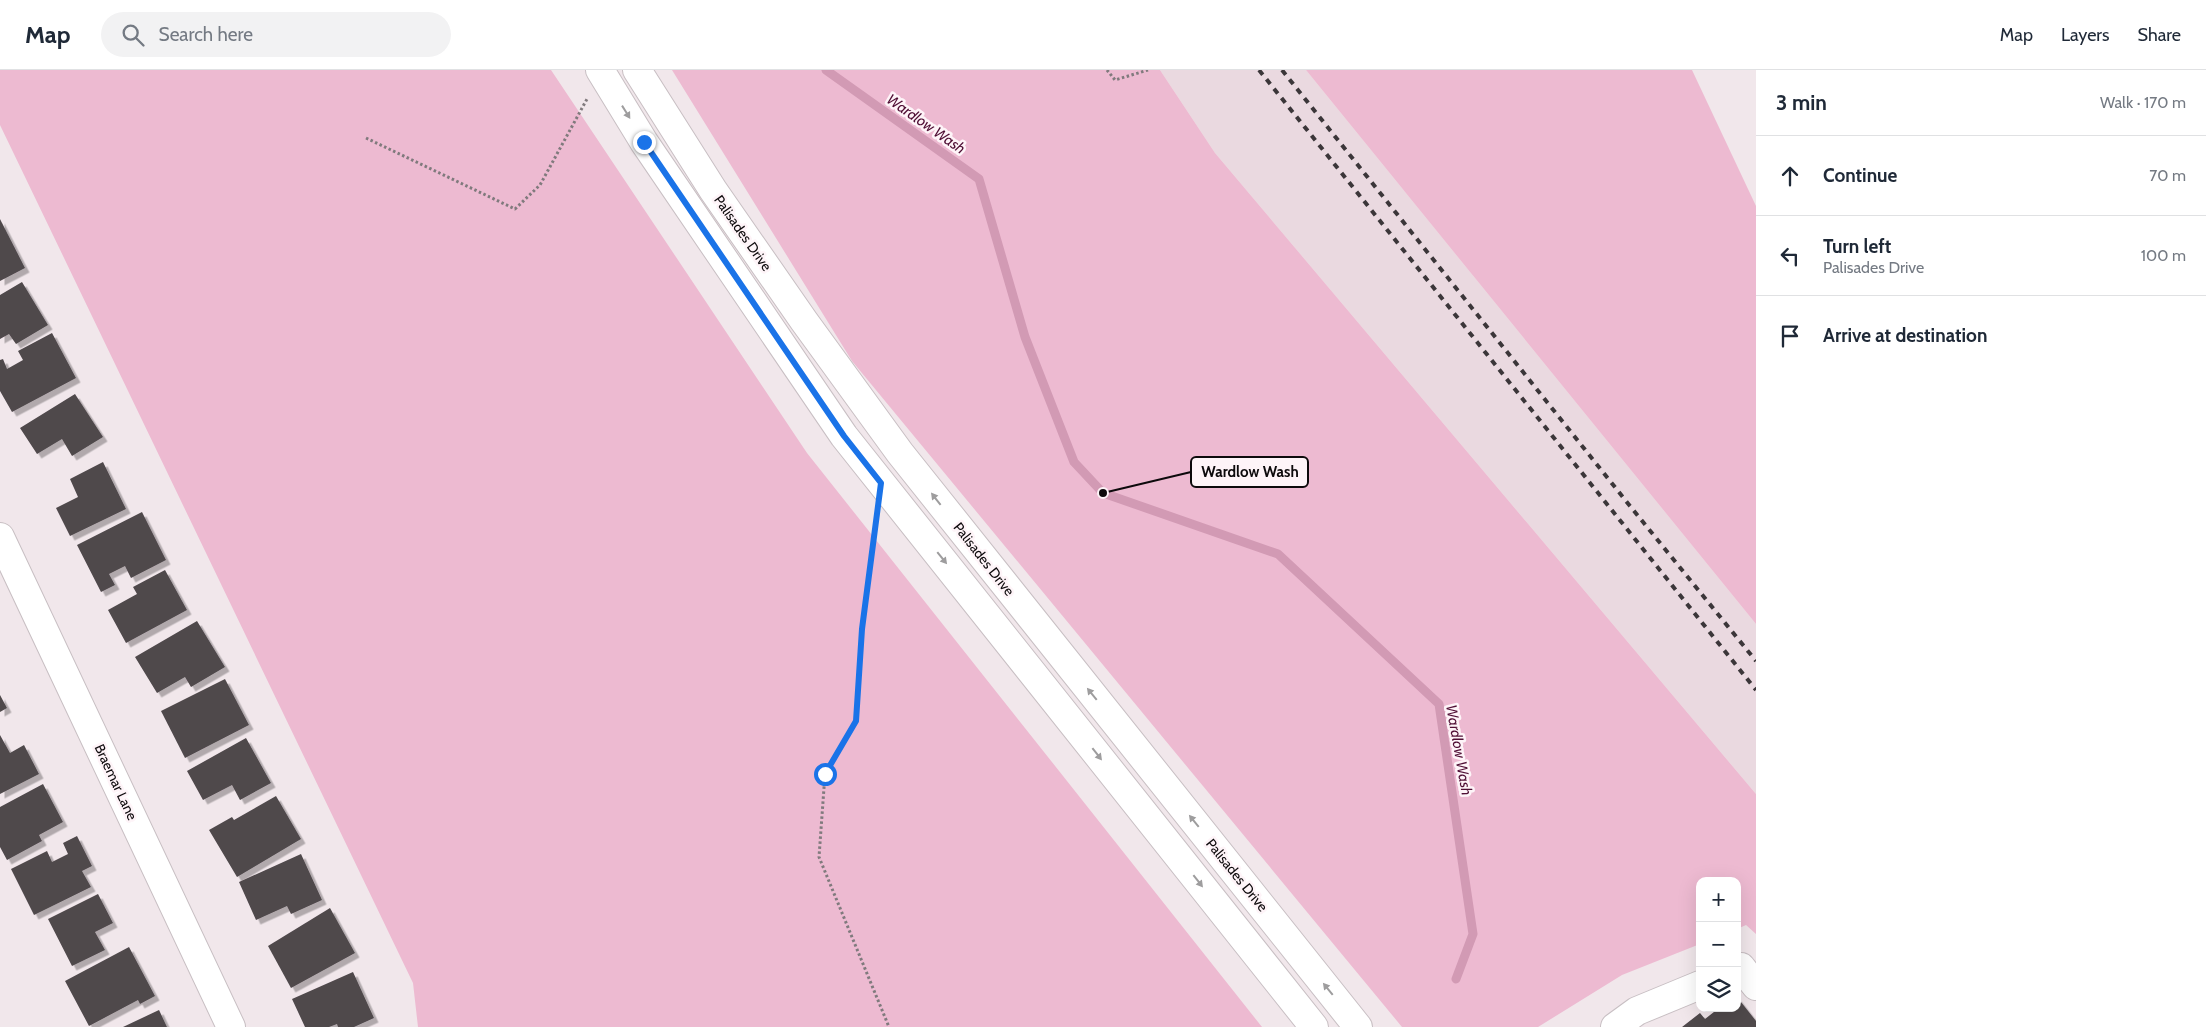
<!DOCTYPE html>
<meta charset="utf-8">
<style>
body{margin:0;font-family:Cabin,sans-serif;background:#f2f2f3;color:#1f2937}
.controls{position:absolute;right:15px;bottom:15px;display:grid;overflow:hidden;border-radius:10px;box-shadow:0 5px 20px #0002}
.controls button{width:45px;height:45px;display:grid;place-items:center;padding:0;border:0;border-bottom:1px solid #e0e1e3;background:#fff;color:#1f2937;font:25px sans-serif}
.stop{position:absolute;width:15px;height:15px;margin:-11px;border:4px solid #1a73e8;border-radius:50%;background:#fff}
.stop.end{background:#1a73e8;border-color:#fff;box-shadow:0 1px 5px #0008}
.list{margin:0;padding:0;list-style:none}
h2{display:flex;justify-content:space-between;align-items:center;height:65px;margin:0;padding:0 20px;font-size:21px}
h2 small{font-size:16px;font-weight:400;color:#747a83}
.list li{display:grid;grid-template-columns:32px 1fr auto;gap:15px;align-items:center;box-sizing:border-box;height:80px;padding:0 20px;border-top:1px solid #e0e1e3}
.list b{display:block;font-size:19px;white-space:nowrap}
.list p{margin:0;font-size:16px;white-space:nowrap;color:#747a83}
.list em{font-size:16px;font-style:normal;color:#747a83}
.icon{flex:none;width:28px;height:28px;fill:none;stroke:currentColor;stroke-width:2;stroke-linecap:round;stroke-linejoin:round}
.map{position:relative;flex:none;width:1756px;height:957px;overflow:hidden}
header{display:flex;align-items:center;gap:30px;box-sizing:border-box;height:70px;padding:0 25px;background:#fff;border-bottom:1px solid #e0e1e3}
header strong{font-size:24px}
nav{display:flex;gap:28px;margin-inline-start:auto;font-size:18px}
.search{width:350px;height:45px;background:#f2f2f3;display:flex;align-items:center;gap:12px;box-sizing:border-box;padding:0 18px;border-radius:28px;color:#747a83;font-size:19px}
main{display:flex}
aside{flex:1;background:#fff}
.map>svg:first-child{display:block}
</style>
<header>
<strong>Map</strong>
<div class="search"><svg class="icon" aria-label="search" viewBox="0 0 24 24"><circle cx="10" cy="10" r="6"/><path d="M15 15l6 6"/></svg>Search here</div>
<nav><a>Map</a><a>Layers</a><a>Share</a></nav>
</header>
<main>
<div class="map">
<svg width="1756" height="957" viewBox="0 0 1756 957">
<defs>
<filter id="shadow"><feDropShadow dx="4.5" dy="4.5" stdDeviation="0" flood-color="#0004"/></filter>
</defs>
<rect width="100%" height="100%" fill="#f1e7eb"/>
<path fill="#ead9e0" d="M1160,0H1306L1756,554V724L1215,83Z"/>
<g fill="#edbad1">
<path d="M0,0H551L807,383L1262,957H418L413,913L0,55Z"/>
<path d="M672,0H1160L1215,83L1756,724V864L1746,855L1737,859V811H1700V874L1622,905L1538,957H1402L852,291Z"/>
<path d="M1306,0H1692L1756,136V554Z"/>
</g>
<g fill="none" stroke-linecap="round" stroke-linejoin="round">
<path stroke="#d29ab4" stroke-width="9" d="M826,0L979,109L1025,267L1074,392L1103,423L1278,484L1439,634L1473,864L1456,909"/>
</g>
<g fill="#4f484b" filter="url(#shadow)">
<path d="M0,149L25,198L0,211Z"/>
<path d="M22,212L48,255L16,274L9,264L0,269V225Z"/>
<path d="M52,263L76,308L12,342L0,321V290L3,289L7,299L23,290L18,281Z"/>
<path d="M75,324L103,367L72,386L62,369L37,384L20,358Z"/>
<path d="M103,392L126,439L70,466L56,438L78,427L70,409Z"/>
<path d="M142,442L166,490L131,508L125,496L109,504L115,515L101,522L77,475Z"/>
<path d="M165,500L187,540L126,573L108,540L137,524L133,517Z"/>
<path d="M197,551L225,597L191,617L185,607L157,623L135,587Z"/>
<path d="M225,609L249,655L185,688L161,641Z"/>
<path d="M0,625L7,638L0,642Z"/>
<path d="M0,665L10,683L24,675L39,704L0,724Z"/>
<path d="M246,668L271,713L240,730L232,715L203,730L187,701Z"/>
<path d="M43,714L63,752L39,765L42,771L7,790L0,777V737Z"/>
<path d="M276,726L301,769L237,807L209,760L232,747L234,750Z"/>
<path d="M77,766L92,796L82,801L91,817L34,845L11,799L47,781L52,792L68,784L63,773Z"/>
<path d="M301,784L322,830L291,844L287,836L256,850L239,812Z"/>
<path d="M98,824L113,853L95,862L105,880L72,896L48,849Z"/>
<path d="M330,838L355,883L291,918L268,876Z"/>
<path d="M129,877L155,926L140,934L138,930L89,956L65,911Z"/>
<path d="M353,902L374,948L354,957H338L337,954L329,957H305L292,929Z"/>
<path d="M1737,927L1756,951V957H1682L1700,943L1705,949L1719,938H1737Z"/>
<path d="M159,940L167,957H123Z"/>
</g>
<g fill="none" stroke-linecap="round" stroke-linejoin="round">
<g stroke="#c8bfc3" stroke-width="30">
<g id="minor">
<path d="M600,0L644,72L844,366L1314,957"/>
<path d="M637,0L713,120L804,251L900,383L1358,957"/>
<path d="M0,467L231,957"/>
<path d="M1737,899L1741,897L1756,916"/>
<path d="M1615,957L1637,941L1700,915"/>
</g>
</g>
<g stroke="#807a7d" stroke-width="3" stroke-dasharray="2.5 2.5" stroke-linecap="butt">
<path d="M1107,0L1115,10L1148,0"/>
<path d="M366,68L515,139L540,115L587,29"/>
<path d="M876,451L862,559L856,651L825,704L819,787L889,957"/>
</g>
<use href="#minor" stroke="#fff" stroke-width="28"/>
<g stroke="#3b3639" stroke-width="4" stroke-dasharray="6 6" stroke-linecap="butt">
<path d="M1259,0L1756,620"/>
<path d="M1282,0L1630,436L1756,591"/>
</g>
</g>
<defs><path id="oneway-solid" d="M-6-.8H1V-3.2L6.5 0L1 3.2V.8H-6Z" transform="scale(1.25)"/></defs>
<g fill="#9e9d9e">
<use href="#oneway-solid" transform="translate(626 42) rotate(58)"/>
<use href="#oneway-solid" transform="translate(936 429) rotate(-128)"/>
<use href="#oneway-solid" transform="translate(942 488) rotate(51)"/>
<use href="#oneway-solid" transform="translate(1092 624) rotate(-129)"/>
<use href="#oneway-solid" transform="translate(1097 684) rotate(52)"/>
<use href="#oneway-solid" transform="translate(1194 751) rotate(-129)"/>
<use href="#oneway-solid" transform="translate(1198 811) rotate(52)"/>
<use href="#oneway-solid" transform="translate(1328 919) rotate(-129)"/>
</g>
<g fill="none" stroke-linecap="round" stroke-linejoin="round">
<path stroke="#1a73e8" stroke-width="6" d="M644,72L844,366L881,413L862,559L856,651L825,704"/>
</g>
<g text-anchor="middle" dominant-baseline="central" stroke-width="5" stroke-linejoin="round" paint-order="stroke">
<g font-size="14" fill="#0d0a0c" stroke="#fef4f8">
<text transform="translate(743 163) rotate(55)">Palisades Drive</text>
<text transform="translate(984 489) rotate(52)">Palisades Drive</text>
<text transform="translate(116 712) rotate(65)">Braemar Lane</text>
<text transform="translate(1237 805) rotate(51)">Palisades Drive</text>
</g>
<g font-size="15" font-style="italic" fill="#4f0e34" stroke="#fef4f8">
<text transform="translate(926 54) rotate(35)">Wardlow Wash</text>
<text transform="translate(1459 680) rotate(80)">Wardlow Wash</text>
</g>
</g>
<path fill="none" stroke="#0d0a0c" stroke-width="2" d="M1103 423L1191 402"/>
<circle fill="#0d0a0c" stroke="#fef4f8" stroke-width="2" cx="1103" cy="423" r="5"/>
<rect fill="#fef4f8" stroke="#0d0a0c" stroke-width="2" x="1191" y="387" width="117" height="30" rx="5"/>
<g font-size="15" text-anchor="middle" font-weight="bold" fill="#0d0a0c">
<text x="1250" y="407">Wardlow Wash</text>
</g>
</svg>
<div class="controls">
<button>+</button>
<button>−</button>
<button><svg class="icon" aria-label="layers" viewBox="0 0 24 24"><path d="M12 4l9 5-9 5-9-5zM3 14l9 5 9-5"/></svg></button>
</div>
<div class="stop" style="left:825px;top:704px"></div>
<div class="stop end" style="left:644px;top:72px"></div>
</div>
<aside>
<h2>3 min<small>Walk · 170 m</small></h2>
<ul class="list">
<li><svg class="icon" aria-label="ahead" viewBox="0 0 24 24"><path d="M12 20V5M6 11l6-6 6 6"/></svg><div><b>Continue</b></div><em>70 m</em></li>
<li><svg class="icon" aria-label="left" viewBox="0 0 24 24"><path d="M17 20v-9H6M10 6l-5 5 5 5"/></svg><div><b>Turn left</b><p>Palisades Drive</p></div><em>100 m</em></li>
<li><svg class="icon" aria-label="arrive" viewBox="0 0 24 24"><path d="M6 21V4h12l-3 4 3 4H6"/></svg><div><b>Arrive at destination</b></div></li>
</ul>
</aside>
</main>
